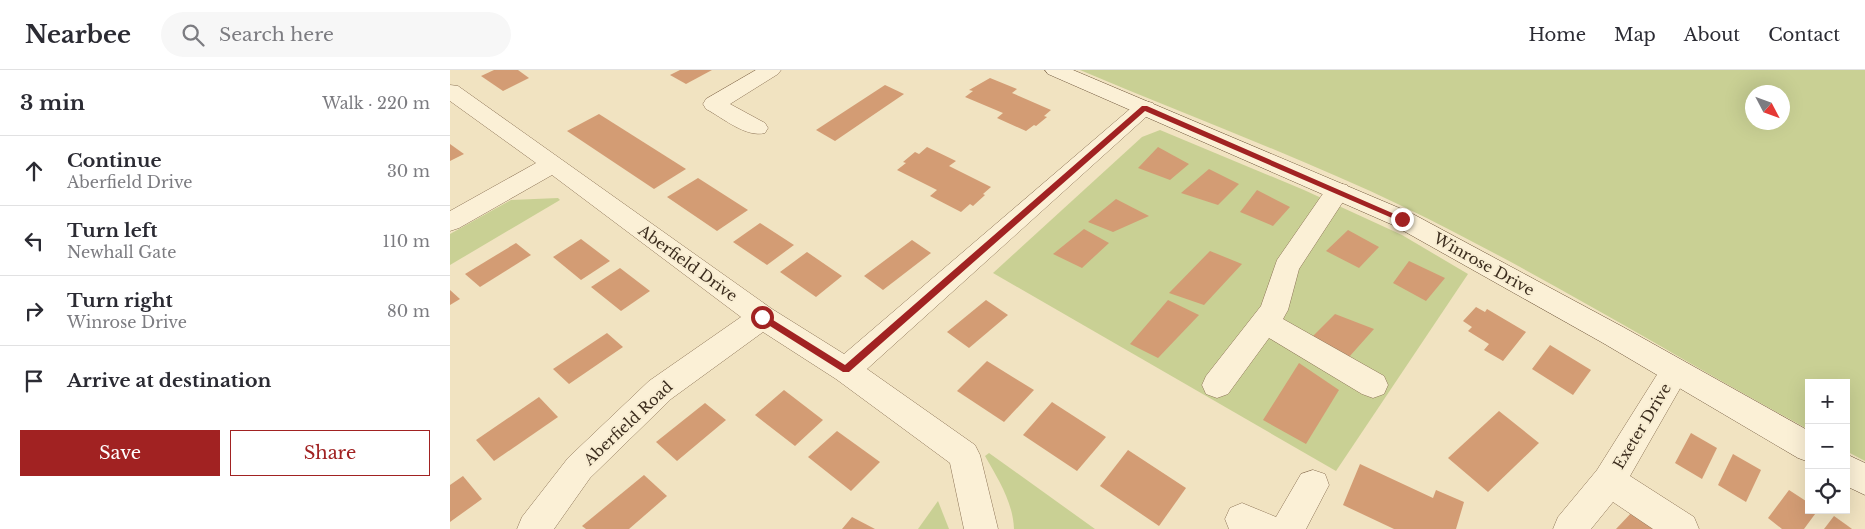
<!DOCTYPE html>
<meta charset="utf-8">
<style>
body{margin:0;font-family:"Libre Baskerville",serif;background:#f7f7f7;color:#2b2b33}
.controls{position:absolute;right:15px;bottom:15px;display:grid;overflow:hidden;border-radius:0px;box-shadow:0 5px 20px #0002}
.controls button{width:45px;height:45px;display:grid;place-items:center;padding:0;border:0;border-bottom:1px solid #e1e1e2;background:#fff;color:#2b2b33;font:25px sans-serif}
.compass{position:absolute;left:1295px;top:15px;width:45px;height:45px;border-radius:50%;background:#fff;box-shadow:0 5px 20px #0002;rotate:131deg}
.stop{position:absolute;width:15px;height:15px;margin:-11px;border:4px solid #a12222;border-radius:50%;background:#fff}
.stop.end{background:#a12222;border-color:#fff;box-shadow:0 1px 5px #0008}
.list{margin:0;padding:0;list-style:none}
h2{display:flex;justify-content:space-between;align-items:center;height:65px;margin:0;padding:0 20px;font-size:21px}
h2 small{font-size:16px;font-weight:400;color:#7c7c81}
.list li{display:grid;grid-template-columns:32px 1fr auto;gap:15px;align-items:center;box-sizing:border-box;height:70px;padding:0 20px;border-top:1px solid #e1e1e2}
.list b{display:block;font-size:19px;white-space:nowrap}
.list p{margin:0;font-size:16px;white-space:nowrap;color:#7c7c81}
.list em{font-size:16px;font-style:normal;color:#7c7c81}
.actions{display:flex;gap:10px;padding:15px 20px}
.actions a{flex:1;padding:11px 0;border:1px solid #a12222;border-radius:0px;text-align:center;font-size:18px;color:#a12222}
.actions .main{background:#a12222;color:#fff}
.icon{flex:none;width:28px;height:28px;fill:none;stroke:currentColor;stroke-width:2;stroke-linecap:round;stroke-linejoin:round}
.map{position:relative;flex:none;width:1415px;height:459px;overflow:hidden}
header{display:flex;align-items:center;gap:30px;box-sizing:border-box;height:70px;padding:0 25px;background:#fff;border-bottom:1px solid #e1e1e2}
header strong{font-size:24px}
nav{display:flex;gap:28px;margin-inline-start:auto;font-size:18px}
.search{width:350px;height:45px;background:#f7f7f7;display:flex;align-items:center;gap:12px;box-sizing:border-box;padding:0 18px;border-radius:28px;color:#7c7c81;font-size:19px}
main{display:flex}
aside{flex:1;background:#fff}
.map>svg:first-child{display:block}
</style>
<header>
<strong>Nearbee</strong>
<div class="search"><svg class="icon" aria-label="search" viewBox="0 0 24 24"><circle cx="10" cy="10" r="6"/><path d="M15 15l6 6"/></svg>Search here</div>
<nav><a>Home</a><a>Map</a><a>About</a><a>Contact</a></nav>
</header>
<main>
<aside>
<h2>3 min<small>Walk · 220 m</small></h2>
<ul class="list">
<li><svg class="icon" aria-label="ahead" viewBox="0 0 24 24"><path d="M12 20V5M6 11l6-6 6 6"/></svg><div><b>Continue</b><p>Aberfield Drive</p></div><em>30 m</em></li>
<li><svg class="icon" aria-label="left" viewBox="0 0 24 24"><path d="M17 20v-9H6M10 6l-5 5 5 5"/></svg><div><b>Turn left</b><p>Newhall Gate</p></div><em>110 m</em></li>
<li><svg class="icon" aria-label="right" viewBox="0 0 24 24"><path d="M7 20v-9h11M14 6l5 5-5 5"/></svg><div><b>Turn right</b><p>Winrose Drive</p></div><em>80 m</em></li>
<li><svg class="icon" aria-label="arrive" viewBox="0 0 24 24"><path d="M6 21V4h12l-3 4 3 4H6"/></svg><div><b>Arrive at destination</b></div></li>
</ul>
<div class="actions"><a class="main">Save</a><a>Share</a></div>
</aside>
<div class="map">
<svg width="1415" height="459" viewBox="0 0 1415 459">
<rect width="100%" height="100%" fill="#f1e3c1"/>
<g fill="#c9d094" fill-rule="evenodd">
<path d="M630,0H1415V391L1396,381V313H1359V360C1224,286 1092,204 954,137C848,86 738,46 630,0ZM1302,22H1332V52H1302Z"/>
<path d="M710,60L854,120L952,165L1018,204L886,401L543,203L692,67Z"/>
<path d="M108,128L110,130L0,195V164L61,130Z"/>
<path d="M539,383L645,459H564C563,432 548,409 535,386Z"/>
<path d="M488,431L499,459H468Z"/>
</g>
<g fill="#d39c74">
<path d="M44,0H68L79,8L53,21L31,6Z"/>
<path d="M230,0H262L236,14L220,5Z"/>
<path d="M540,8L567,19L562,23L601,40L594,46L597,47L586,56L584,55L576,61L547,48L553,43L515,27L523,21L519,20Z"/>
<path d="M435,15L454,24L385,71L366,60Z"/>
<path d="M149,44L236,99L204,119L117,61Z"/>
<path d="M0,74L14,84L0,91Z"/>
<path d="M477,77L506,91L499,96L541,117L533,124L535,125L523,136L520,134L511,142L480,126L487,120L447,100L456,93L453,92L465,82L469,84Z"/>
<path d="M708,77L739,94L720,110L688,98Z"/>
<path d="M759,99L789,114L768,135L731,123Z"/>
<path d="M248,108L298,140L267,161L217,127Z"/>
<path d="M807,120L840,137L823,156L790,142Z"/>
<path d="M666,129L699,146L663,162L638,152Z"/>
<path d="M310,153L344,175L317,195L283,172Z"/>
<path d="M634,159L659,173L632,198L603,184Z"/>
<path d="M898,160L929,177L909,198L876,181Z"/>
<path d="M131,169L160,191L131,210L103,187Z"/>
<path d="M462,170L481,183L433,220L414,206Z"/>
<path d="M66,173L81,185L30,217L15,204Z"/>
<path d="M760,181L792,194L754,235L719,223Z"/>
<path d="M357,182L392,206L366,227L330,202Z"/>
<path d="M959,191L995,208L976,231L943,213Z"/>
<path d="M170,198L200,221L171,241L141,217Z"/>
<path d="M0,220L10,229L0,235Z"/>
<path d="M536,230L558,245L519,278L497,262Z"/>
<path d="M718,230L749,245L708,288L680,274Z"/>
<path d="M1026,237L1035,242L1037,239L1076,262L1053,291L1034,280L1039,274L1018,261L1022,257L1013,251Z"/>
<path d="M885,244L924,259L899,287L862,267Z"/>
<path d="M157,263L173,277L119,314L103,299Z"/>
<path d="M1100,275L1141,300L1123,325L1082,299Z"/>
<path d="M537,291L584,320L554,352L507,321Z"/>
<path d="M849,293L889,320L856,374L813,350Z"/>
<path d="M334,320L373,350L345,376L305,345Z"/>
<path d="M89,327L108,347L44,391L26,370Z"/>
<path d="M602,332L656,367L627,401L573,365Z"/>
<path d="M255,333L276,350L227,391L206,372Z"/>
<path d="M1049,341L1089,373L1038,422L998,388Z"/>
<path d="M387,361L430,392L401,421L358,387Z"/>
<path d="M1241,363L1267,378L1252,409L1225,393Z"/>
<path d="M678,380L736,418L709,456L650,416Z"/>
<path d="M1283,384L1311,400L1296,432L1268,415Z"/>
<path d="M910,394L983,428L986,420L1014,432L1006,459H944L893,435Z"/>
<path d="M194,405L217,426L179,459H136L132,456Z"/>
<path d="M13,406L32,429L0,452V415Z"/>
<path d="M1339,420L1359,433V440H1368L1354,459H1332L1318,448Z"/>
<path d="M1184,440L1208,459H1166Z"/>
<path d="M1384,446L1398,456L1402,459H1374Z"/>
<path d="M402,447L425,459H392Z"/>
</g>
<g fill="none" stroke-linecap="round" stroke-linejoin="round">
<g stroke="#8d7457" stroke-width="1">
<g id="street">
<path d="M306,0H331L328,4L280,34L315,53L318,58L315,63C296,68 273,48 256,39L253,34L256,29Z"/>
<path d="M0,15L8,16L322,239L394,284L687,33L695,31L703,33L706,38L417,299L525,375L530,385L548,459H514L500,393L386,309L313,262L221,329L140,408L104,459H67L72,447L118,388L199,311L291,247L102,105L9,158L0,161V141L86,93L0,31Z"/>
<path d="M888,113L897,115L900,121L849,199L838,240L833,249L934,306L938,315L934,324L923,328L912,324L819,268L778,324L767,328L756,324L752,315L756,306L811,236L827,190L879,115Z"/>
<path d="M1225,289L1235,292L1240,301L1180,406L1244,447L1249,459H1203L1163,432L1141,459H1103L1108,447L1147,400L1215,292Z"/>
<path d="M863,400L875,404L879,415L856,459H779L775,449L780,438L792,433L826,447L851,404Z"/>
</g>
</g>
<g stroke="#6e553a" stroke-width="1">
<g id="secondary">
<path d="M595,0H623L961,143L1173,257L1359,361V392L1348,388L1153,273L943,155L598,4Z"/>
<path d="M1396,384L1415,393V425L1396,416Z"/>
</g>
</g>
<use href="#street" fill="#fbf0d6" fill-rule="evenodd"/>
<use href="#secondary" fill="#fbf0d6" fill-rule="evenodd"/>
</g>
<path fill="#a12222" d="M692,36H697L956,149L949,151L695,41L399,302H393L309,249V245H315L395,295Z"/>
<g text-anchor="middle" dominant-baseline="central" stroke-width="4" stroke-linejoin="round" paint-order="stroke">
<g font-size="15" fill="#3b2c1d" stroke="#f8edd2">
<text transform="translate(238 193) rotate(36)">Aberfield Drive</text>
<text transform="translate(1034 194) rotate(29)">Winrose Drive</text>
<text transform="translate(178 353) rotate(-43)">Aberfield Road</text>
<text transform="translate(1192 356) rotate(-59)">Exeter Drive</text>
</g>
</g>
</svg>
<div class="controls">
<button>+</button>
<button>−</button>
<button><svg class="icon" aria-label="locate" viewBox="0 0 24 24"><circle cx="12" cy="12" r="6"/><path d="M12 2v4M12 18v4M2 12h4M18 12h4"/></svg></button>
</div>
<svg class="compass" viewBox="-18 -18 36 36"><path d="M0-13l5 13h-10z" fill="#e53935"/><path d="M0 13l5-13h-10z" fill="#7c7c81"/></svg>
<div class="stop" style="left:312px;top:247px"></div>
<div class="stop end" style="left:952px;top:149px"></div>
</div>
</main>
